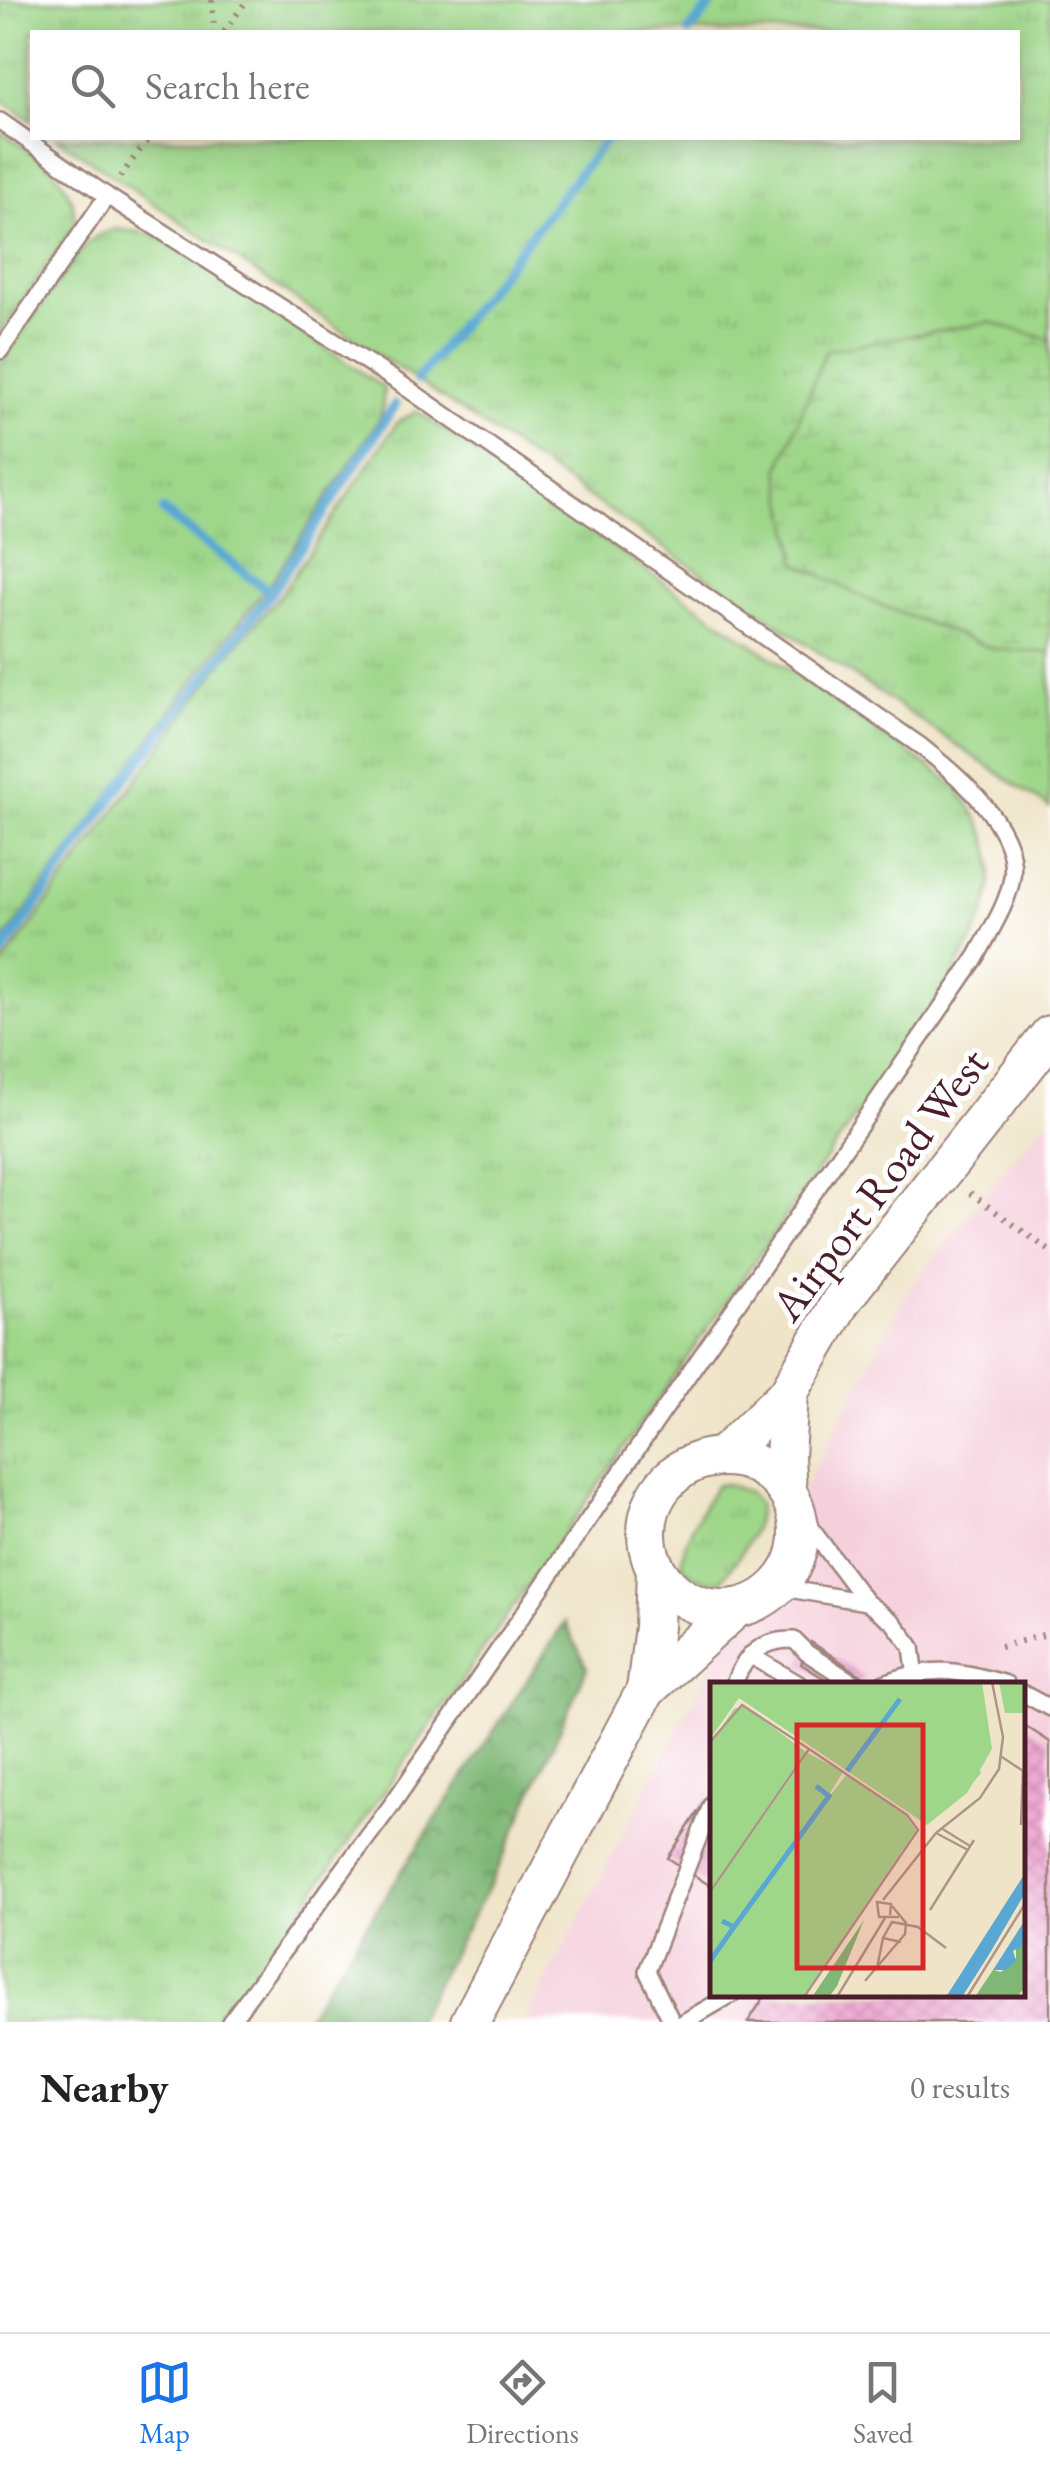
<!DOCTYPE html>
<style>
body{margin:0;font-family:"EB Garamond",serif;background:#f2f2f2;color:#222}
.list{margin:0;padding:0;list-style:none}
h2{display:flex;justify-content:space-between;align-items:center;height:130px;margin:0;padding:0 40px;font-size:42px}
h2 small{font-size:32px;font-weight:400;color:#767676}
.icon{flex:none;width:55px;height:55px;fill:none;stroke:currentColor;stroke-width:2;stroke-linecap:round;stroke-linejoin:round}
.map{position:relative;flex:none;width:1050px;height:2022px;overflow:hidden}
.search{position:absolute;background:#fff;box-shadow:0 5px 25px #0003;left:30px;right:30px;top:30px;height:110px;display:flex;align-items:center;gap:25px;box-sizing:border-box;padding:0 35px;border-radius:0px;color:#767676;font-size:38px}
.sheet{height:310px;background:#fff}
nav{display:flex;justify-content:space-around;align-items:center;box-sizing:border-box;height:140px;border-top:2px solid #e0e0e0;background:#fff;font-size:28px;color:#767676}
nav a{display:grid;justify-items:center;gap:5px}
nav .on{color:#1a73e8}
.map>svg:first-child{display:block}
</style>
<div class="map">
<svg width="1050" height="2022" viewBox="0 0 1050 2022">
<defs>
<pattern id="grass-tufts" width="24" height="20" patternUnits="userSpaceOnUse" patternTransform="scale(2.5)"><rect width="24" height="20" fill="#9fd78a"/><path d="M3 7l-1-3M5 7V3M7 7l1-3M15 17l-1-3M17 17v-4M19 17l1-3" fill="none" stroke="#8ab877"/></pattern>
<pattern id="forest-crowns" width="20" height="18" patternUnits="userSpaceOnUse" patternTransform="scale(2.5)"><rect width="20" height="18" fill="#7fb876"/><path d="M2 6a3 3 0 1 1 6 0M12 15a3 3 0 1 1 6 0" fill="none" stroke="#6a9561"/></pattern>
<pattern id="wetland-marsh" width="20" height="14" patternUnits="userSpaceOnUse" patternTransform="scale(2.5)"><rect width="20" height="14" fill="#9fd78a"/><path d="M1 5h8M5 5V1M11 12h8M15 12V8" fill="none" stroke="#8ab877"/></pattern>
<pattern id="building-cross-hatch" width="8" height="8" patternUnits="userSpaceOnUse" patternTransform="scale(2.5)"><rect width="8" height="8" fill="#eea7d2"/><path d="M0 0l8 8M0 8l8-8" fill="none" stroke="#ce8fb4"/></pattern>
</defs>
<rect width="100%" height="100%" fill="#fff"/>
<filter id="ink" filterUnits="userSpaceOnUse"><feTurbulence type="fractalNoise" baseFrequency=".01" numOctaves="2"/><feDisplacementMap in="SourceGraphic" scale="20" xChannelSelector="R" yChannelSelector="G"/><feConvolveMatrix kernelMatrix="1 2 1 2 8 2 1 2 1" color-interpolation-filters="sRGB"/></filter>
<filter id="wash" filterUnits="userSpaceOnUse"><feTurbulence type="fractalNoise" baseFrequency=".0048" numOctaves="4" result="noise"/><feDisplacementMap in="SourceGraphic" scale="40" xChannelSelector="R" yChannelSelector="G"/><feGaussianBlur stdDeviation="2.25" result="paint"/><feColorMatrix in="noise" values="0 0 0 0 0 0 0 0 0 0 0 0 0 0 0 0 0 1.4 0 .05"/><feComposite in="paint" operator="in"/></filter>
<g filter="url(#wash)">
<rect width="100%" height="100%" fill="#efe4c8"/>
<path fill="#f5cfdb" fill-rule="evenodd" d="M1050,1116V2022H525L909,1288ZM712,1684H1022V1994H712Z"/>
<g fill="url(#grass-tufts)" stroke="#747b5a" stroke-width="2.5">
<path d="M0,0H1050V808L57,138H1018V32H32V121L0,99Z"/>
<path d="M0,131C39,159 71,171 76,223L0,334Z"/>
<path d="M116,229L151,234L196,259L384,388L382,415L271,582L193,681L0,946V364L84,246L98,235Z"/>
<path d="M417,411L948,780C1030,864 982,928 930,1010L223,2022H0V968L222,663L281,594L397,423Z"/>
<path d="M725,1484L749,1492L759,1505C758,1533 737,1560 720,1582C704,1582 692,1577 681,1564C685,1535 701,1510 716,1485Z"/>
</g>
<path fill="url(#forest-crowns)" stroke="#646c50" stroke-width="2.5" d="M565,1622L587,1668L499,1867L415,2022H303Z"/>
<path fill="url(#wetland-marsh)" stroke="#747b5a" stroke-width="2.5" d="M990,322L1050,340V653L994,649L870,601L797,563L779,470L826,350Z"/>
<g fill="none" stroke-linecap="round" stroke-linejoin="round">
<g stroke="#59a7d3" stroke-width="10">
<path d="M689,32L715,0"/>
<path d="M417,380L607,138"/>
<path d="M271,593L395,405"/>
<path d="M0,956L126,779L271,593L163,511"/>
</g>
</g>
<g id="blocks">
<g fill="url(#building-cross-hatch)">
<path d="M811,1642L864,1677L858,1684H833L801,1664Z"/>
<path d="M1022,1724L1050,1742V2022H748L766,1994H1022Z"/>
<path d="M712,1790V1887L668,1858Z"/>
</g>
</g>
</g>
<g filter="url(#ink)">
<use href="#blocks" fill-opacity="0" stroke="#9c827a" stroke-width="2.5"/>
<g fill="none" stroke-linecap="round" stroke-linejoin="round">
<g stroke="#9c827a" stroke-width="20">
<g id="service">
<path d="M0,121L107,196L0,351"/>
<path d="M107,196L401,384L922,747C957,775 1019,826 1012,877C1008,905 989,932 977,956L393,1803L230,2022"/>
<path d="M794,1506L866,1602L893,1622L912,1647L917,1684"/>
<path d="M777,1587L866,1602"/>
<path d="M750,1655L799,1684"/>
<path d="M734,1684C744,1655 763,1639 794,1640L807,1653L855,1684"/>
<path d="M882,1684C930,1665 957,1669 1006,1684"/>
<path d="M1022,1693L1050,1708"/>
<path d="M672,2022L647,1971L712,1803"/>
<path d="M684,2022L732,1994"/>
</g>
</g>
<g stroke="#9c827a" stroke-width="42">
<g id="tertiary">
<path d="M722,1457L789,1392L841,1301L1050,1035"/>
<circle cx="723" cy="1533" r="76"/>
<path d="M787,1492L785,1457L789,1392"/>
<path d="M646,1690L654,1627L656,1570"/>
<path d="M470,2022L646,1690L736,1608"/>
</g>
</g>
<g stroke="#9c827a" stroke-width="6" stroke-dasharray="2.5 8" stroke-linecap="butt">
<path d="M212,0L214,32"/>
<path d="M224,32L247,0"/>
<path d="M120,177L149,138"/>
<path d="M970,1193L1050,1251"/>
<path d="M1000,1647L1050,1633"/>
</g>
<use href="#service" stroke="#fff" stroke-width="15"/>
<use href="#tertiary" stroke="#fff" stroke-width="38"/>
</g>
</g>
<g text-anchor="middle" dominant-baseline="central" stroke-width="10" stroke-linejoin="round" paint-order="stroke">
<g font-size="45" fill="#4a1f2b" stroke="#fff">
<text transform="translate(879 1184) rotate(-53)">Airport Road West</text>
</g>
</g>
<g transform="translate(710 1682)">
<rect width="315" height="315" fill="#efe4c8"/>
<path d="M0,0H272L282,67L257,111L217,143L29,16L0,57ZM289,0H315L314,31H295ZM34,24L96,70L0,208V62L24,27ZM98,71L133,90L114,121L137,92L196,134L206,148L93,315H0V280L63,193L0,277V212Z" fill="#9fd78a"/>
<path d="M154,238L127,304L119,315H102ZM306,262H315V305L307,315H265L283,288L291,290L306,276Z" fill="#7fb876"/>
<path d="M233,11L257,23L251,53L271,91L253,113L206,121L182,111L180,99L186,85L244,83L242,66L208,42L216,18Z" fill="#9fd78a"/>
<path d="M315,191V211L280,271L252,315H236ZM315,238V262L303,269L306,279L296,288H283Z" fill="#59a7d3"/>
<path fill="none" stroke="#59a7d3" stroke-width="5" d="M137,89L190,17M24,245L119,114L106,104M0,279L24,245L12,239"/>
<path fill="none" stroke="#ad9589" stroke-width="2.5" d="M0,60L32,23L99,67L0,210M292,75L313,89L311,143M231,146L260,164M226,151L258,168M173,218L226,151L270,116L289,87L293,55L282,0M220,228L264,158M180,233L181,222L167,220L169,235H189M173,256L182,240L208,245L236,266M167,286L173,256L191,260M155,299L195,252L196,241L182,224M94,315L208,148L197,133L99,67M127,315L175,236M257,315L315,222"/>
<path fill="#d62828" fill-opacity="0.15" stroke="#d62828" stroke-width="5" d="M87,43H213V286H87Z"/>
<rect width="315" height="315" fill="none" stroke="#4a1f2b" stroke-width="5"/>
</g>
</svg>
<div class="search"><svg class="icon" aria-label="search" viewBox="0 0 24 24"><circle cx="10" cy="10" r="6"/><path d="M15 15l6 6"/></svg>Search here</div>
</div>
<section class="sheet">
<h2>Nearby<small>0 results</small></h2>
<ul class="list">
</ul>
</section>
<nav>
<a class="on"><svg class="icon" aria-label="map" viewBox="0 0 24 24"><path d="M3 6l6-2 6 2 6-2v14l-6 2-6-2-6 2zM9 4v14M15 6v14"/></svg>Map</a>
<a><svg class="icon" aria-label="directions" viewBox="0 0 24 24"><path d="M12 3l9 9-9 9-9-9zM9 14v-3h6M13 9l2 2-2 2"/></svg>Directions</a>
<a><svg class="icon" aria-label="saved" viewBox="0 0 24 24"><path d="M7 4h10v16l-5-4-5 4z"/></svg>Saved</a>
</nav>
